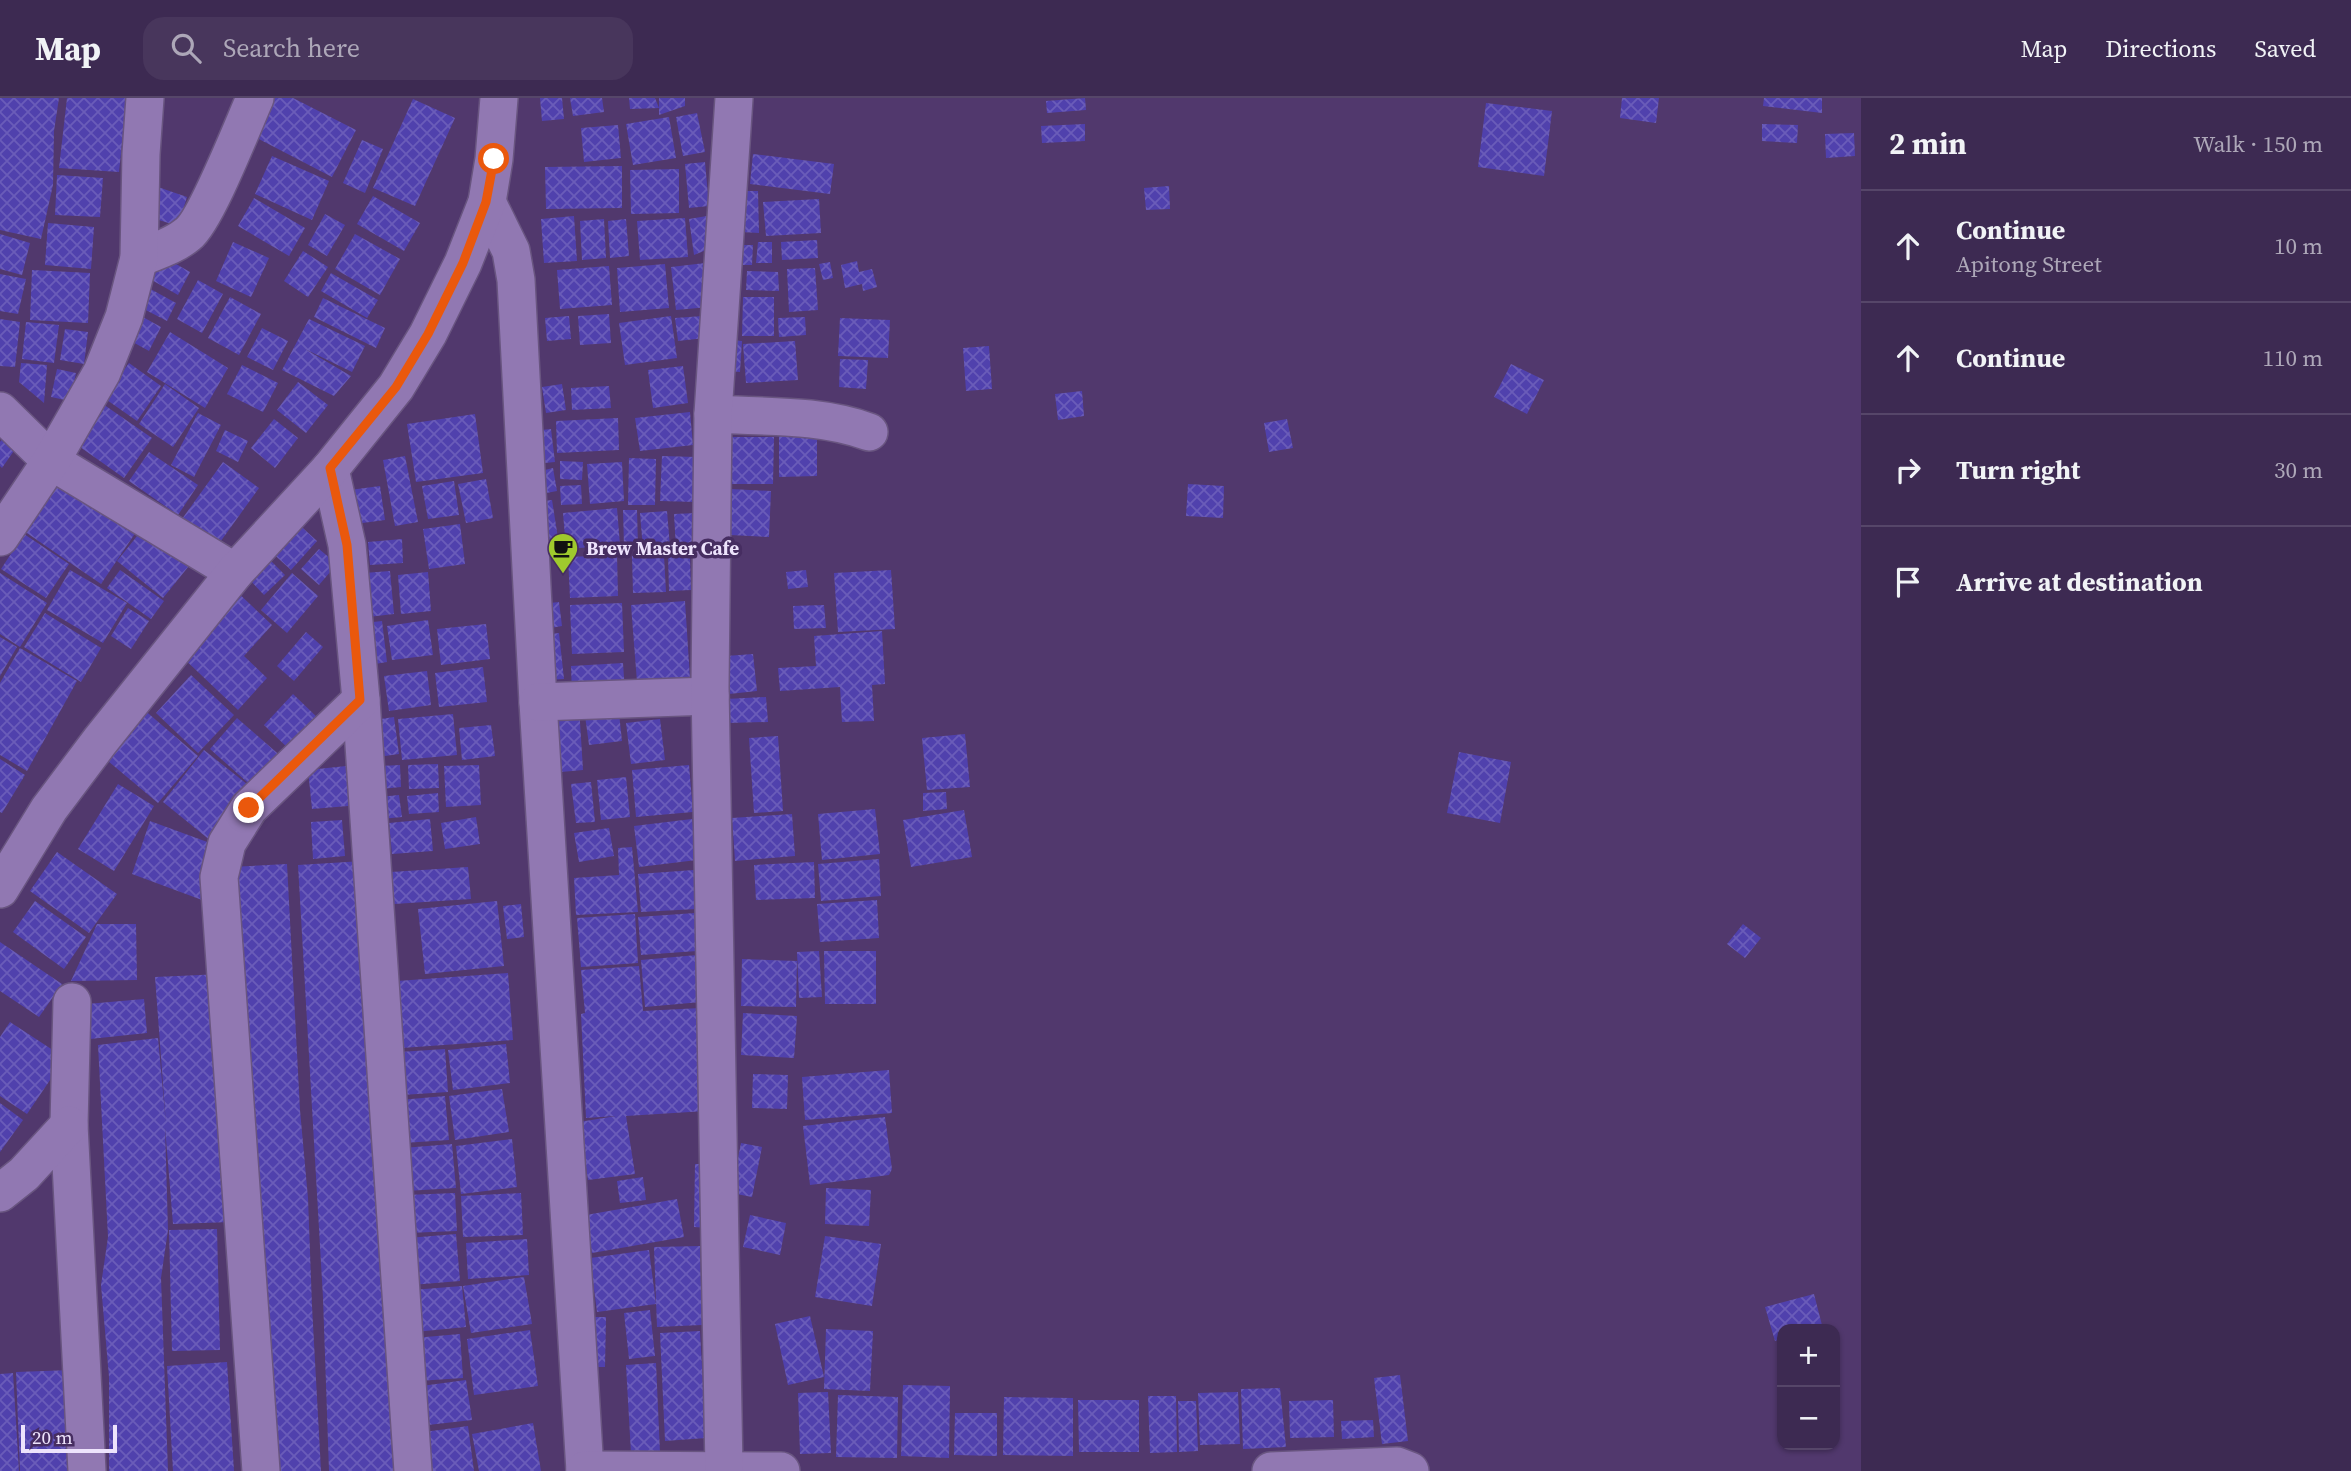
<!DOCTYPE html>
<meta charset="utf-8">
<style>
body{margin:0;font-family:"Source Serif 4",serif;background:#48365c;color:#f1f3f6}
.controls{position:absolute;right:21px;bottom:21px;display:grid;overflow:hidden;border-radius:14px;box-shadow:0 2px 5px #0004}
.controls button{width:63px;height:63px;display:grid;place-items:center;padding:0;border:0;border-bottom:2px solid #564669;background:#3d2a52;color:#f1f3f6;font:35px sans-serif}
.scale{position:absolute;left:21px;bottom:18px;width:96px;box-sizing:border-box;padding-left:7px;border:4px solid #ede3fc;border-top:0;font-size:19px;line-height:24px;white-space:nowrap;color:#ede3fc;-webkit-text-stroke:5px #462d61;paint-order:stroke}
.stop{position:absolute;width:21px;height:21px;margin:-16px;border:5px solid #ea580c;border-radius:50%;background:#fff}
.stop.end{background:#ea580c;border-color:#fff;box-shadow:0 2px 7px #0008}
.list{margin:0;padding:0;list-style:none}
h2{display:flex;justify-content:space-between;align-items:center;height:91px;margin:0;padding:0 28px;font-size:30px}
h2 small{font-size:23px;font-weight:400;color:#ada7b8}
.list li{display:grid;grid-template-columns:46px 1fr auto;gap:21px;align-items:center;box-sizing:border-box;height:112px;padding:0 28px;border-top:2px solid #564669}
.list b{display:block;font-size:26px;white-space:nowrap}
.list p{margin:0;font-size:23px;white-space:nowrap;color:#ada7b8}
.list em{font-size:23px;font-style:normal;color:#ada7b8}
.icon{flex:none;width:38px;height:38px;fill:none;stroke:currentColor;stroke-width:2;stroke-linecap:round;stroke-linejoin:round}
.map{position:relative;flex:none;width:1861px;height:1373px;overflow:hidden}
header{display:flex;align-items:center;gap:42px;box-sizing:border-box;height:98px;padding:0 35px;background:#3d2a52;border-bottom:2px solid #564669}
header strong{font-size:33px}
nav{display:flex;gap:38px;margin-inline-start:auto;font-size:24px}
.search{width:490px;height:63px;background:#48365c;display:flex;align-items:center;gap:18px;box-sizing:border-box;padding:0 24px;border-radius:21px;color:#ada7b8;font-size:26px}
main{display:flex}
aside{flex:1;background:#3d2a52}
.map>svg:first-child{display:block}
</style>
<header>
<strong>Map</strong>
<div class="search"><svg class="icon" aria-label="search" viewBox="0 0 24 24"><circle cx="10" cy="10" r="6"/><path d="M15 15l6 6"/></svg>Search here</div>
<nav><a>Map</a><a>Directions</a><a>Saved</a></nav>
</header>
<main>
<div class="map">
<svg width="1861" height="1373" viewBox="0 0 1861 1373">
<defs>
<pattern id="building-cross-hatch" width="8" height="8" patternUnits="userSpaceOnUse" patternTransform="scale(1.75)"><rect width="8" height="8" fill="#5041ad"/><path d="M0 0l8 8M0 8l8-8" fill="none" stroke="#6a5cb9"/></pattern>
</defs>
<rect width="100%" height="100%" fill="#51386d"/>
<g fill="url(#building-cross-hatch)">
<path d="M0,0H59L54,33L53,87L41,141L0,132Z"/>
<path d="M67,0H127L119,74L59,70Z"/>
<path d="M269,0H293L356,32L332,79L251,37Z"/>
<path d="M540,0H562L564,21L542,23Z"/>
<path d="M570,0H602L604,14L573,18Z"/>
<path d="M629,0H655L659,10L630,11Z"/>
<path d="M659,0H685V8L659,17Z"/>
<path d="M1085,0L1086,12L1047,15L1046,3Z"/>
<path d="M1622,0H1659L1656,25L1620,20Z"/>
<path d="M1764,0H1822V15L1763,8Z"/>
<path d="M413,1L455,20L415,108L373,90Z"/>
<path d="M1486,5L1552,13L1544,78L1478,69Z"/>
<path d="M697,15L705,54L683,58L676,19Z"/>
<path d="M669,19L676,60L633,67L626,26Z"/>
<path d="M1085,26V43L1042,45L1041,28Z"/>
<path d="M1762,26L1798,27L1797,45L1762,43Z"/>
<path d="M618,27L621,60L584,64L581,30Z"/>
<path d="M1854,35L1855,58L1826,60L1825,36Z"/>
<path d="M362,42L383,51L365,95L343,85Z"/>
<path d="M753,56L834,66L830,96L750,86Z"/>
<path d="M272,58L329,83L312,122L255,96Z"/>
<path d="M705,64L709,108L689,110L685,66Z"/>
<path d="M622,68V110L546,111L545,69Z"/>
<path d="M679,71V115L631,116L630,72Z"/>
<path d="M57,77L103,80L100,119L55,117Z"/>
<path d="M155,88L187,99L178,128L146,118Z"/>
<path d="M1169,88L1170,111L1146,112L1144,90Z"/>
<path d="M741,93H758L759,135L741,134Z"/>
<path d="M373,98L420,125L404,153L357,126Z"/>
<path d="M254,100L305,130L289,158L238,128Z"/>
<path d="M819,101L821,135L766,138L763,104Z"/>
<path d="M325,116L345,127L327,158L308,147Z"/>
<path d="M574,118L577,163L544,165L541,121Z"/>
<path d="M707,118L711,150L694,157L689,121Z"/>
<path d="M685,120L688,159L640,162L637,123Z"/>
<path d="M604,121L606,160L582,162L580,123Z"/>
<path d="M626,121L629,158L610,160L608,123Z"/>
<path d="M48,125L94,129L91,171L45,167Z"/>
<path d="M0,136L30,145L22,177L0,171Z"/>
<path d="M355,136L400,161L380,197L335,171Z"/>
<path d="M817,142L818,160L782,162L781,144Z"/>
<path d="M233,144L269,160L251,199L216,183Z"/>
<path d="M758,144H772V165H756Z"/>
<path d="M738,147H753L752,167H738Z"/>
<path d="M303,153L328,169L308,199L284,183Z"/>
<path d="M162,158L190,174L178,197L150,181Z"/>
<path d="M857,163L859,174L872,171L877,189L863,193L862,186L845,190L841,167Z"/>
<path d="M830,164L833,180L823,182L819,166Z"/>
<path d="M705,165L709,209L676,212L671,169Z"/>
<path d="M665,166L669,210L620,214L617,170Z"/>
<path d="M609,168L612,207L560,211L557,172Z"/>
<path d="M815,170L818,212L789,214L787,171Z"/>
<path d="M32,172L90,175L88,225L30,222Z"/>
<path d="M747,173L778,174L779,193L746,192Z"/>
<path d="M331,175L378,202L367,220L321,193Z"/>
<path d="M0,176L26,181L18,216L0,213Z"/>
<path d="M198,182L223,196L202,235L177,221Z"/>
<path d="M145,188L176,205L167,223L136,207Z"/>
<path d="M230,199L261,216L239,257L208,240Z"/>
<path d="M743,199H774V238H742Z"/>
<path d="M323,200L385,230L376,250L314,219Z"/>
<path d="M132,213L161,229L149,253L120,237Z"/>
<path d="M609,216L611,245L580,247L578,218Z"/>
<path d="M569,218L571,241L547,243L545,220Z"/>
<path d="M671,218L677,260L625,267L619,225Z"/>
<path d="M703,218L705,240L678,243L675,220Z"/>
<path d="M805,219L806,237L779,239L778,220Z"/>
<path d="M840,220L890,222L888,260L838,258Z"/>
<path d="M0,221L20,224L15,269L0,268Z"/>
<path d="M309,221L365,248L352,274L305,251L351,278L334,298L282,272Z"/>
<path d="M26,224L59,227L54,265L22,261Z"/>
<path d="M262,230L288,243L273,272L247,259Z"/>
<path d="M65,231L88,234L84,266L60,262Z"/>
<path d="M170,234L228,270L205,310L147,274Z"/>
<path d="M729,242L742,243L740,274L728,273Z"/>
<path d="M795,243L798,282L746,285L743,246Z"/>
<path d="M989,248L992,291L966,293L963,250Z"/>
<path d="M840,261L868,262L866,291L839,289Z"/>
<path d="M21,265L47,267L44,305L19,284Z"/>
<path d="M129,265L161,288L137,323L104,300Z"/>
<path d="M1511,266L1544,282L1527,316L1494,299Z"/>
<path d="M242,267L278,285L263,314L227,296Z"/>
<path d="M683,268L688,305L653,310L648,272Z"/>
<path d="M57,271L76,275L70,303L51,299Z"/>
<path d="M298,284L328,307L306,335L277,312Z"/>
<path d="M165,286L199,310L173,349L139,326Z"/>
<path d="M562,286L566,312L546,315L542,289Z"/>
<path d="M609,288L611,310L572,312L571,290Z"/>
<path d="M1082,293L1084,318L1058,322L1055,296Z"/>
<path d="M100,304L152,340L124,380L73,344Z"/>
<path d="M690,314L693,347L640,353L635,320Z"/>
<path d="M198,315L221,327L194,379L171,367Z"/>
<path d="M475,316L483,375L416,384L407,326Z"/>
<path d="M618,320L619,352L557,355L556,323Z"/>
<path d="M274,321L298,340L275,370L251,350Z"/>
<path d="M1287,321L1293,350L1269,354L1264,325Z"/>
<path d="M551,331L555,364L534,366L531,333Z"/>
<path d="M225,332L248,343L238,364L216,353Z"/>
<path d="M817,333V378L779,379V334Z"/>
<path d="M6,335L20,344L2,370L0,368V344Z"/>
<path d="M728,339H774L773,386H728Z"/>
<path d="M149,354L198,387L178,417L129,383Z"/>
<path d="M405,358L418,424L395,428L383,362Z"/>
<path d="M662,358L697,359L695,404L660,403Z"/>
<path d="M629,360L656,361L655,407H628Z"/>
<path d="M560,363L583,364L582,382L560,381Z"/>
<path d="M223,364L259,390L218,447L182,421Z"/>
<path d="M622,364L624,403L590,406L587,366Z"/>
<path d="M553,370L557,393L536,397L532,375Z"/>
<path d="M63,375L140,428L101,486L24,433Z"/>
<path d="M486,381L493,420L466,425L458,386Z"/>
<path d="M454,383L459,417L428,421L422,388Z"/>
<path d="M1188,386L1224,388L1223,420L1186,418Z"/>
<path d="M581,387L582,406L561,407L560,388Z"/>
<path d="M380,388L385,422L355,426L350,392Z"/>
<path d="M731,391L771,393L769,439L730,437Z"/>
<path d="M552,402L558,440L539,443L534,404Z"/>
<path d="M617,410L620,447L566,451L563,415Z"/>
<path d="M623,412H637L638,449H624Z"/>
<path d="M667,413L670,449L643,451L640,415Z"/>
<path d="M696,415L698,450L676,451L674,416Z"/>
<path d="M293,421L317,443L291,472L267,450Z"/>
<path d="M460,426L465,466L429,471L423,431Z"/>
<path d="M146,427L193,463L163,500L117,463Z"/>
<path d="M24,436L69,466L46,500L1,471Z"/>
<path d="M402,441L403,465L370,467L368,444Z"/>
<path d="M319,451L337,466L319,487L301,471Z"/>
<path d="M264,456L285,477L264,497L244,476Z"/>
<path d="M690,456L691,492L669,493L668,457Z"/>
<path d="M617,457L618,498L570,500L568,459Z"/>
<path d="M664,457L666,494L633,495L632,458Z"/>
<path d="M70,472L127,505L103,545L47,512Z"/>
<path d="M120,472L164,503L151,521L107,490Z"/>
<path d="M806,472L808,489L788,491L786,474Z"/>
<path d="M891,472L895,531L838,534L834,475Z"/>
<path d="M390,473L394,516L368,519L364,475Z"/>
<path d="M428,474L431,513L401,516L398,477Z"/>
<path d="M0,475L47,505L20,549L0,536Z"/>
<path d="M292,475L318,498L287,535L261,512Z"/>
<path d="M235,492L272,527L244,558L267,580L238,612L178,555Z"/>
<path d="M685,503L690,581L637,584L631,507Z"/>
<path d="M559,504L562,528L545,531L541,506Z"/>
<path d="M622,505L624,554L572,556L570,507Z"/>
<path d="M824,507L826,530L794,531L793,508Z"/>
<path d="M128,510L149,523L131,551L111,538Z"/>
<path d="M45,515L101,550L81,584L24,549Z"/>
<path d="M428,522L433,557L392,562L387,528Z"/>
<path d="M382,523L387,564L369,567L364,525Z"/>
<path d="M486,526L490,561L441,567L437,531Z"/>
<path d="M882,533L885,586L872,587L874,623L842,624L840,589L780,593L778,570L816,568L814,538Z"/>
<path d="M306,534L323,549L294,583L277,568Z"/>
<path d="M559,535L564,581L547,582L542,537Z"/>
<path d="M0,539L17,549L0,578Z"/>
<path d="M20,550L77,583L27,673L0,657V585Z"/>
<path d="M753,556L757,593L729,596L726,558Z"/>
<path d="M623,565L625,594L572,597L571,568Z"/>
<path d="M483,569L487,604L439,609L435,575Z"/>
<path d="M427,573L431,607L389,613L384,578Z"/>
<path d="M191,577L234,617L198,655L156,615Z"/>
<path d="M293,596L320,622L291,653L264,627Z"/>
<path d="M766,599L768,624L727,625L726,601Z"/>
<path d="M618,606L622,643L589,647L584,610Z"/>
<path d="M579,608L583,672L561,674L556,610Z"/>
<path d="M142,610L198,658L158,705L102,658Z"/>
<path d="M453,616L457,657L402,662L398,621Z"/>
<path d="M394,619L399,656L378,659L374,622Z"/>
<path d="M237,620L284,661L257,693L210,651Z"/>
<path d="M660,621L665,662L631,666L626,625Z"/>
<path d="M491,627L495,658L462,662L459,630Z"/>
<path d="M965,636L970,689L927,692L922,640Z"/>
<path d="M778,638L783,713L754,715L749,640Z"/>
<path d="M204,652L257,694L216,747L163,704Z"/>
<path d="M1459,654L1511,664L1500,725L1447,715Z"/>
<path d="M0,661L25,677L2,715L0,714Z"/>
<path d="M438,666L439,690L409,691L408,667Z"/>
<path d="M356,667L360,707L312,711L308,672Z"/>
<path d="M400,667L401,689L381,691L380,668Z"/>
<path d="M479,667L481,707L446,709L444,668Z"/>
<path d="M689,667L693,714L636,719L632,672Z"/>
<path d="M626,679L630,719L601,722L597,682Z"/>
<path d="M591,684L595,724L576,725L571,686Z"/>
<path d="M118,686L154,708L114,773L78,751Z"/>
<path d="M946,694L947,711L923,713V695Z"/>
<path d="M438,695L439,714L409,716L407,698Z"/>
<path d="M399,697L402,719L381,721L379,699Z"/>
<path d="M875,711L880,756L822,762L818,716Z"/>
<path d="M964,712L972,759L911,769L903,722Z"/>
<path d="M792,716L795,758L735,763L732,720Z"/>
<path d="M476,719L480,746L445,751L441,725Z"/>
<path d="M430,721L433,753L392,756L389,725Z"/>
<path d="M692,721L697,762L639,769L634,728Z"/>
<path d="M342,722L345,758L313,761L311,724Z"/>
<path d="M150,723L221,749L202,802L132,776Z"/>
<path d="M609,730L614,758L579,764L574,735Z"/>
<path d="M632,749L638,814L576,817L574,780L619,777L618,750Z"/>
<path d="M57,754L117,796L89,835L30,793Z"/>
<path d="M879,761L881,798L821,803L818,766Z"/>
<path d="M363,763L394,1373H329L323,1200L298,767Z"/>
<path d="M814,764L815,800L756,802L754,767Z"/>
<path d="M287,766L300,1012L308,1100L312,1208L321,1373H264L230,769Z"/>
<path d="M468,769L471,801L394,806L391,774Z"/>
<path d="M694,772L697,811L641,814L638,776Z"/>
<path d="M877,802L879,840L820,844L817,806Z"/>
<path d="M35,803L86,839L64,871L13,834Z"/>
<path d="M497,803L504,868L425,876L418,811Z"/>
<path d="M521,806L524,839L507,841L503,808Z"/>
<path d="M695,815L697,853L641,857L638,819Z"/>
<path d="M635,816L638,865L581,869L577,820Z"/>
<path d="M97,826H136L137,882L71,883Z"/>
<path d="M1743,826L1761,840L1745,860L1727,846Z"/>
<path d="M0,844L62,886L39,919L0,893Z"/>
<path d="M819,853L822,899L799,900L797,854Z"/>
<path d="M824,853H876V906H825Z"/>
<path d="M697,857L701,904L645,909L641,862Z"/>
<path d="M742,861L797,863L796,909L741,908Z"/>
<path d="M639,868L643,913L700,910L706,1013L626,1018L635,1076L588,1082L579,1024L616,1018L586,1020L581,916L585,915L581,872Z"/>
<path d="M508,875L513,942L402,950L397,883Z"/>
<path d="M222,876L232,1124L173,1126L165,1029L168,1132L161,1180L168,1373H109V1279L101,1187L108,1139L98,947L158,940L166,1026L155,879Z"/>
<path d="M144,901L147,935L90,941L87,906Z"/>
<path d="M743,915L797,918L794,960L741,957Z"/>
<path d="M10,924L65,960L27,1016L0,998V939Z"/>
<path d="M506,946L510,985L453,992L448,952Z"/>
<path d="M445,951L448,994L402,997L399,954Z"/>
<path d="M889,972L892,1015L805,1022L802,979Z"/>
<path d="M753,976L788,977L787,1011L752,1010Z"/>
<path d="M502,991L509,1034L455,1042L449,998Z"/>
<path d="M445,998L449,1042L403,1045L400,1002Z"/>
<path d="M0,1005L23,1022L0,1054Z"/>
<path d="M885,1019L892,1071L889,1077L810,1087L803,1028Z"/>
<path d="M512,1041L517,1089L461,1096L456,1048Z"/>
<path d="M741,1045L762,1049L752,1099L731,1095Z"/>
<path d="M452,1046L456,1090L406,1093L403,1050Z"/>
<path d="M695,1066H711L710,1130L694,1129Z"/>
<path d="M643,1079L646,1102L620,1105L617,1083Z"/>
<path d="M826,1090L871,1092L869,1128L825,1126Z"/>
<path d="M455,1095L457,1133L407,1135L406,1097Z"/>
<path d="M521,1095L523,1137L463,1139L461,1098Z"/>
<path d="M677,1101L684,1139L592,1155L586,1117Z"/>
<path d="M750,1117L786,1125L780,1157L743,1149Z"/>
<path d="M217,1131L220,1252L172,1253L169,1132Z"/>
<path d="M456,1136L460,1183L411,1187L408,1140Z"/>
<path d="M825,1138L881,1146L872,1208L815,1199Z"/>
<path d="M527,1141L529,1177L468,1181L466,1145Z"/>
<path d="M700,1148L702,1227L657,1229L654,1149Z"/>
<path d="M649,1152L656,1206L597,1214L590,1160Z"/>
<path d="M524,1179L532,1226L471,1235L463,1188Z"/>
<path d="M462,1188L466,1229L415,1234L412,1192Z"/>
<path d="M1814,1196L1823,1231H1782V1241L1775,1243L1765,1209Z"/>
<path d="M650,1212L655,1258L629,1261L624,1215Z"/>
<path d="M810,1218L824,1279L788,1287L775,1226Z"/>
<path d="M587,1219H606L605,1269H586Z"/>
<path d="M826,1231L873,1233L870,1293L824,1291Z"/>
<path d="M530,1232L538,1288L474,1297L467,1241Z"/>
<path d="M700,1233L706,1340L665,1343L660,1235Z"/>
<path d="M460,1236L463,1280L418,1283L414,1240Z"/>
<path d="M227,1264L234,1373H173L167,1268Z"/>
<path d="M656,1265L660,1355L631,1356L626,1267Z"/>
<path d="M72,1272L76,1373H20L16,1274Z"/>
<path d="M13,1275L19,1373H0V1276Z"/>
<path d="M1400,1277L1408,1343L1382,1346L1374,1280Z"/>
<path d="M466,1282L472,1322L419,1328L414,1289Z"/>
<path d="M903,1287L950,1288L949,1360L901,1358Z"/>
<path d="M1280,1290L1286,1349L1243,1351L1241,1291Z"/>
<path d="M828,1294L831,1355L800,1356L798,1295Z"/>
<path d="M1238,1294L1240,1346L1200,1347L1198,1295Z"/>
<path d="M838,1297L898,1299L897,1360L836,1359Z"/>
<path d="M1148,1298H1176L1177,1354L1150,1355Z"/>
<path d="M1004,1299L1073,1300V1358L1003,1357Z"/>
<path d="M1078,1302H1139V1354H1079Z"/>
<path d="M1333,1302L1334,1339L1290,1340L1289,1303Z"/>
<path d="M1178,1303H1196L1198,1353L1179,1354Z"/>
<path d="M955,1315H997V1358L954,1357Z"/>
<path d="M1373,1322L1374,1339L1342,1341L1341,1323Z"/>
<path d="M533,1325L541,1373H479L472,1336Z"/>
<path d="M468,1328L474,1373H422L417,1335Z"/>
</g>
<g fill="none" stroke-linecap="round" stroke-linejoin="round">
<g stroke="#695580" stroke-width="40">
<g id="minor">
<path d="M487,104L511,153L516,182L538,604L585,1373"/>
<path d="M139,160C156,153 174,148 188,136C206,122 243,27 255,0"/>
<path d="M0,313L51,363L235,474"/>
<path d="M713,316C765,319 820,316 869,334"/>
<path d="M330,371L347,447L361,602L413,1373"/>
<path d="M0,439L51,363L102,274L124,219L139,160L141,56L145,0"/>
<path d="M538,604L710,598"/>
<path d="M0,791L49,711L100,643L235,474L330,371L396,289L428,236L463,165L487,104L494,61L499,0"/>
<path d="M72,904L69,1027L87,1373"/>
<path d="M0,1095L24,1076L69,1027"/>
<path d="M585,1372L781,1373"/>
<path d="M724,1372L710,589L713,316L734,0"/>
<path d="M261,1373L219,779L227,745L249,710L361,602"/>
<path d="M1271,1373L1397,1368L1410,1373"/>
</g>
</g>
<use href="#minor" stroke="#9178b2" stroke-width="37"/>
</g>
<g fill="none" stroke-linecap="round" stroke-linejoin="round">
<path stroke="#ea580c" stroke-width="9" d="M249,710L360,602L347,447L330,370L396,289L428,236L463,165L486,104L494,61"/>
</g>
<defs>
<g id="cafe-pin" transform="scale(1.575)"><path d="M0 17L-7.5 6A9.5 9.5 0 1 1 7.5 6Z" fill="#9fca2d" stroke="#462d61"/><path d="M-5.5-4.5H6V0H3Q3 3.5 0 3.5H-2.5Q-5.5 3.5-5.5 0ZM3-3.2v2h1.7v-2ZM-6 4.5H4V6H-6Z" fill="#111"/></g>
</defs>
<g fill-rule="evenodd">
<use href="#cafe-pin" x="563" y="450"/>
</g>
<g text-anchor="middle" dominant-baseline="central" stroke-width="7" stroke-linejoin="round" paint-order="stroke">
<g font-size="19" font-weight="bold" fill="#ede3fc" stroke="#462d61" text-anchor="start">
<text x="586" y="450">Brew Master Cafe</text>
</g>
</g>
</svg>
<div class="controls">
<button>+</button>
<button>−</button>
</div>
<div class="scale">20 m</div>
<div class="stop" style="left:494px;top:61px"></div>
<div class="stop end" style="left:249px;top:710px"></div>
</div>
<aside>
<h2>2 min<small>Walk · 150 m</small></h2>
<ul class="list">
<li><svg class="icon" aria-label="ahead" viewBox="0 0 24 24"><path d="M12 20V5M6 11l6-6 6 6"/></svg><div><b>Continue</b><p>Apitong Street</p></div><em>10 m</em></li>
<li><svg class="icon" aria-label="ahead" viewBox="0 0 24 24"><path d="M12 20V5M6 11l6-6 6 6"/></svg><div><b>Continue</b></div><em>110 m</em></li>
<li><svg class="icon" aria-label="right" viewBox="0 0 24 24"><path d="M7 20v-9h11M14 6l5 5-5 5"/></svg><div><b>Turn right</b></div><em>30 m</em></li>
<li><svg class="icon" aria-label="arrive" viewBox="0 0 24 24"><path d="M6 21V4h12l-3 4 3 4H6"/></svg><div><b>Arrive at destination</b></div></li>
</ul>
</aside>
</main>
